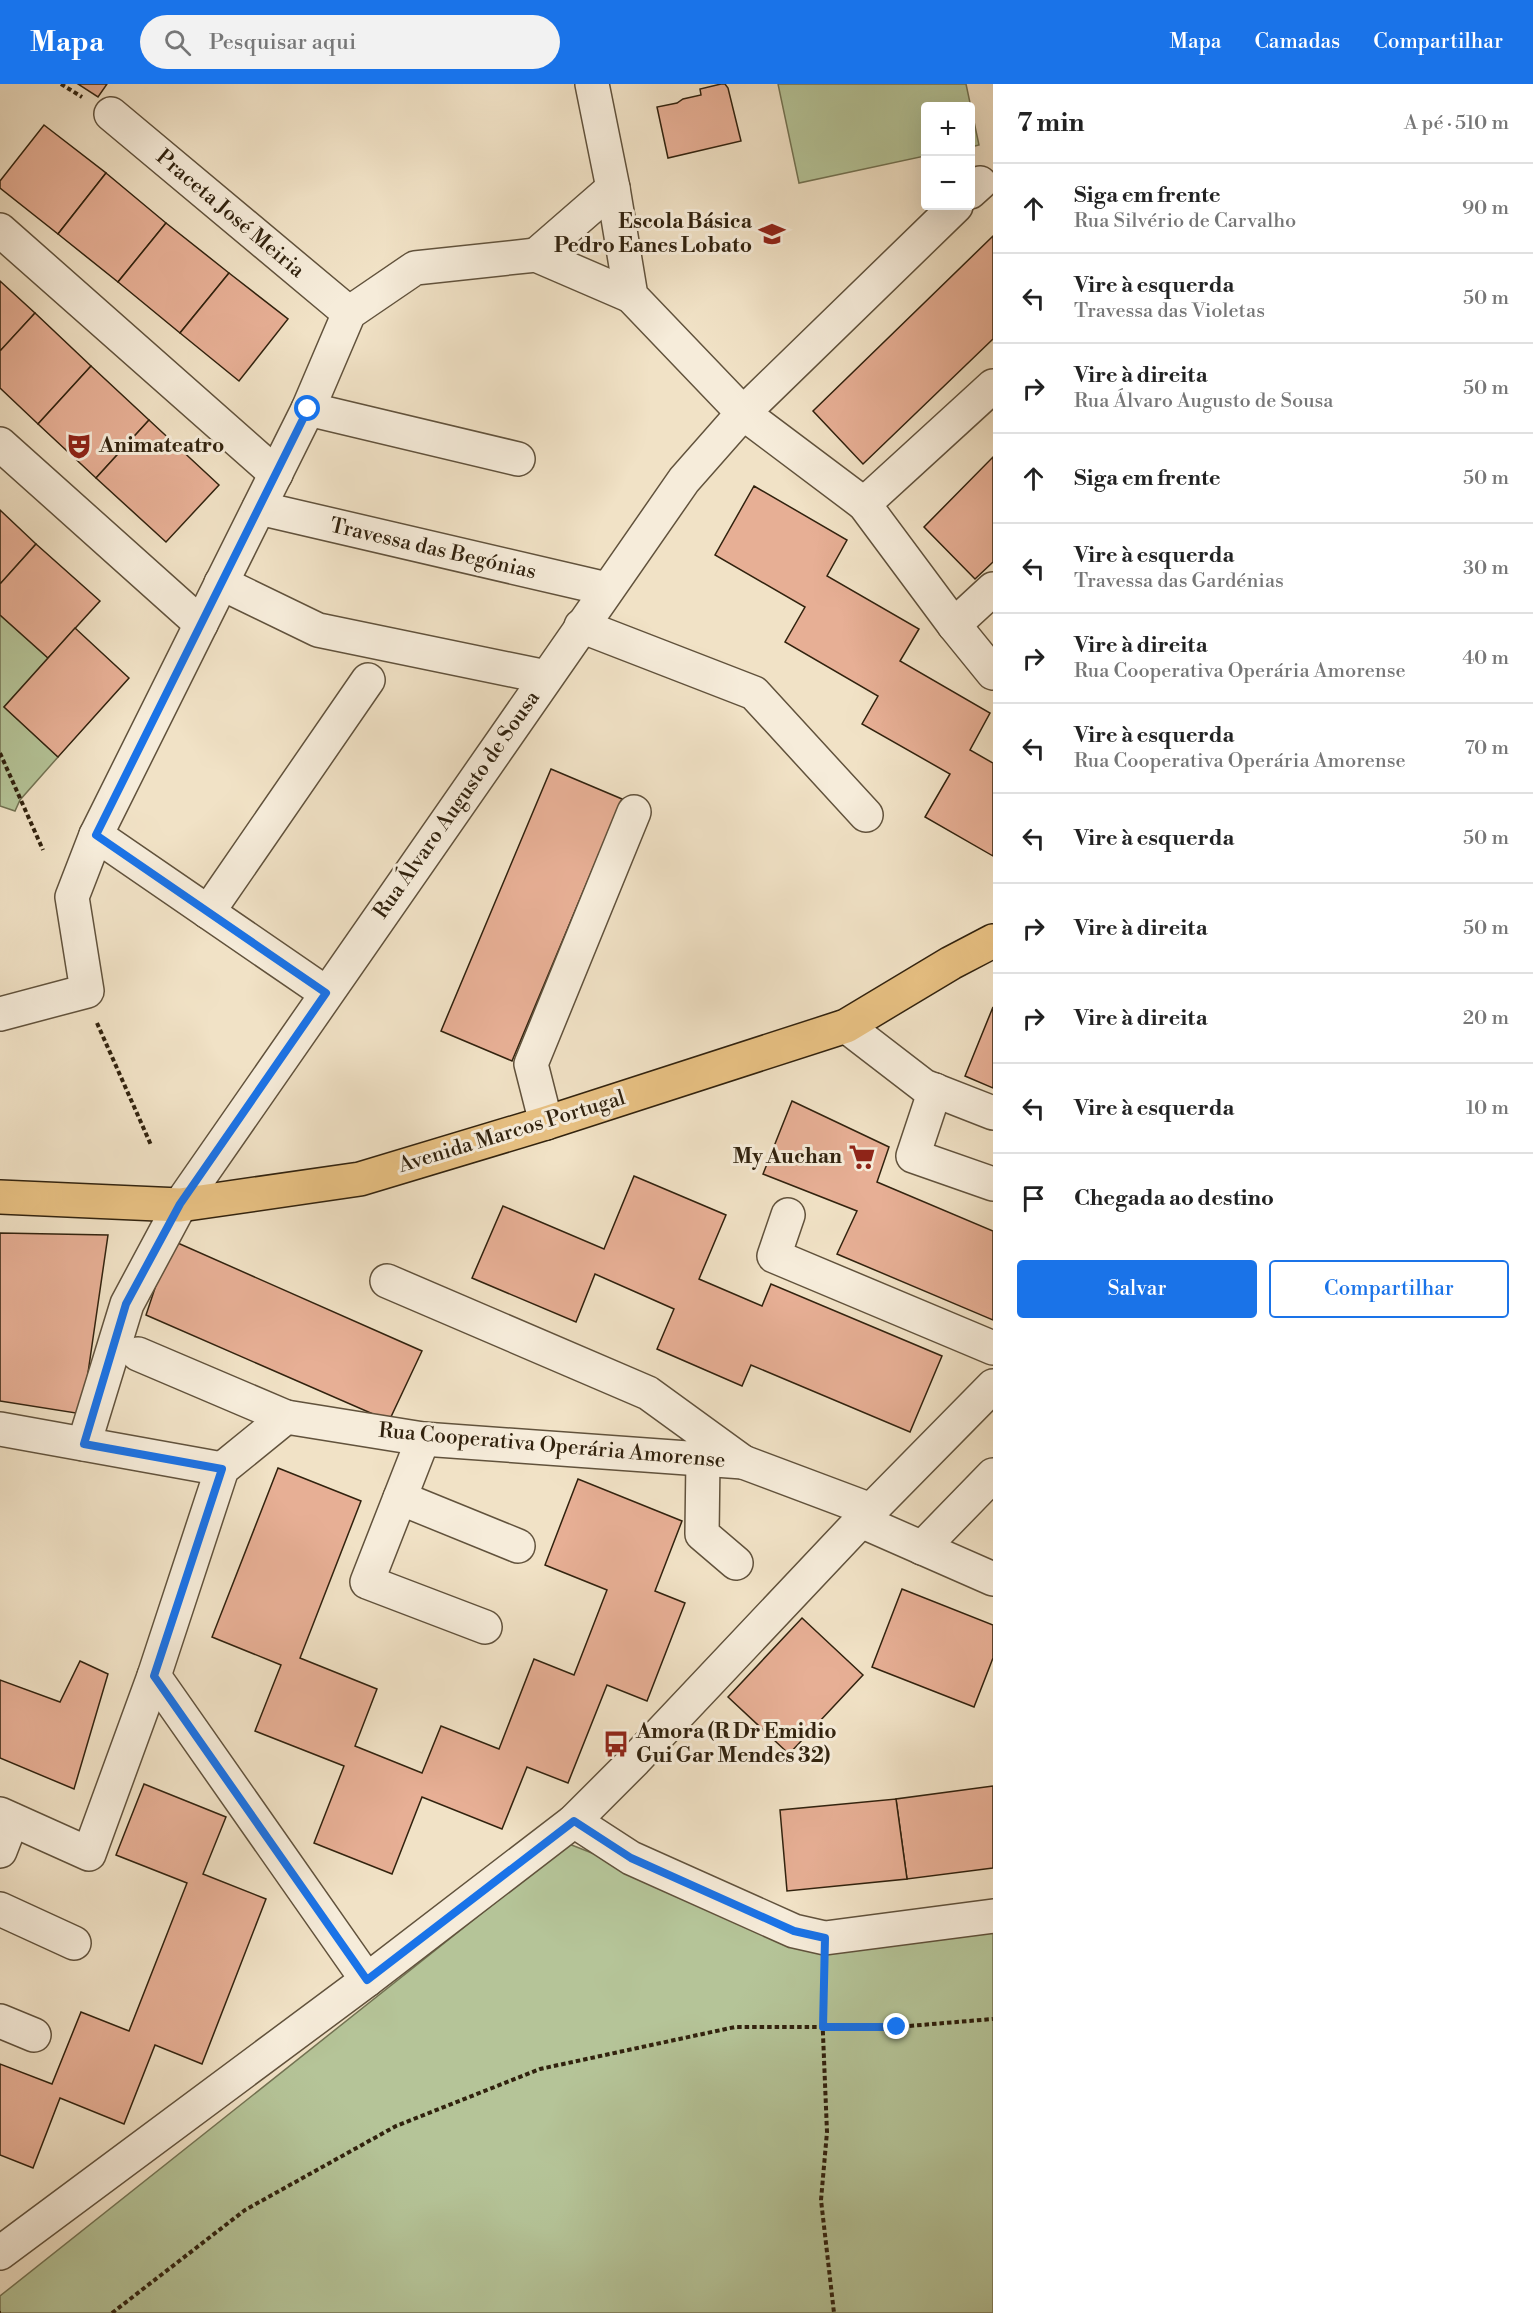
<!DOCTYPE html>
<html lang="pt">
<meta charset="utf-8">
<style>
body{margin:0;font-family:"Libre Bodoni",serif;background:#f2f2f2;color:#222}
.controls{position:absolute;right:18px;top:18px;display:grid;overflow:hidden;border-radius:6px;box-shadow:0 6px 24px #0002}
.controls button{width:54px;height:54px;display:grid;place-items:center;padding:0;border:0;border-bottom:2px solid #e0e0e0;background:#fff;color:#222;font:30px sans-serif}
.stop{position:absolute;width:18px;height:18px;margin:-14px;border:4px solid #1a73e8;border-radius:50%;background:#fff}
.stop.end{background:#1a73e8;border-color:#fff;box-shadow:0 2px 6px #0008}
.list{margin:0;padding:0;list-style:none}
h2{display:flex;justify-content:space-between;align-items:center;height:78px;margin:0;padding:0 24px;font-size:26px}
h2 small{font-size:20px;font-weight:400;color:#767676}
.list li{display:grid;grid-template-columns:39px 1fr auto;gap:18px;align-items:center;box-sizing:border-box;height:90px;padding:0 24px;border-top:2px solid #e0e0e0}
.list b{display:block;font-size:22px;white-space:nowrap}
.list p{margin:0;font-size:20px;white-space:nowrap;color:#767676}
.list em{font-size:20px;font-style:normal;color:#767676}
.actions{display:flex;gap:12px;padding:18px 24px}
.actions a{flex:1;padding:14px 0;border:2px solid #1a73e8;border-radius:6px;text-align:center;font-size:21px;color:#1a73e8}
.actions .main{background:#1a73e8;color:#fff}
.icon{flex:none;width:33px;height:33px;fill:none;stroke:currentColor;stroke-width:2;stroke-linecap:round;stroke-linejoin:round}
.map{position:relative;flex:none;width:993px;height:2229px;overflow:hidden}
header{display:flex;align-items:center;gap:36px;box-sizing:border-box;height:84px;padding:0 30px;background:#1a73e8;color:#fff}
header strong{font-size:28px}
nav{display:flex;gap:33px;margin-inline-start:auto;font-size:21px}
.search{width:420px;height:54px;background:#f2f2f2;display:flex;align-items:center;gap:15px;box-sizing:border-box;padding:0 21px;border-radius:33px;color:#767676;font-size:22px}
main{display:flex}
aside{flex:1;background:#fff}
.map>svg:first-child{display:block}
</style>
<header>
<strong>Mapa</strong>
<div class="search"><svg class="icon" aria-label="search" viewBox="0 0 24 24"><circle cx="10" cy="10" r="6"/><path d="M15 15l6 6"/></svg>Pesquisar aqui</div>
<nav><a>Mapa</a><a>Camadas</a><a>Compartilhar</a></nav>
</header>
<main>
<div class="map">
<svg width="993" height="2229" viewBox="0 0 993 2229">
<rect width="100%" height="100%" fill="#f1e2c6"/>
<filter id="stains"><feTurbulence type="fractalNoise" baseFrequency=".00333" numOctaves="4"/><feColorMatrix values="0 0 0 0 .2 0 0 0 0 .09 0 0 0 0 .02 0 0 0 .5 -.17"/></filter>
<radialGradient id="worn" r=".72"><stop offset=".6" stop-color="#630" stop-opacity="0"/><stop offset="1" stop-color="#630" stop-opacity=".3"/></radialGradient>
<g fill="#b5c498" stroke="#737353" stroke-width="1.5">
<path d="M778,0H966L979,61L971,63L970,22H926L925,72L799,99Z"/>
<path d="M0,531L48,574L4,623L58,673L20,716L15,727L0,722Z"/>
<path d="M569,1760L831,1863L993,1849V2229H0V2212Z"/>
</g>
<g fill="#e7af95" stroke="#31220e" stroke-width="1.5">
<path d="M78,0H107L98,13Z"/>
<path d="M721,0H725L728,4L741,57L668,74L657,23L677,19L683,15L701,11L700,5Z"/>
<path d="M44,41L106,89L58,150L0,104V97Z"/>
<path d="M106,89L166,139L118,198L58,150Z"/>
<path d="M166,139L229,189L180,249L118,198Z"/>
<path d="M993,152V255L863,380L813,327Z"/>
<path d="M229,189L288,235L239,297L180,249Z"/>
<path d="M0,197L35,229L0,267Z"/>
<path d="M35,229L91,282L38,340L0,304V267Z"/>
<path d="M91,282L149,336L96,394L38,340Z"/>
<path d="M149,336L219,401L166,458L96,394Z"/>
<path d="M993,373V478L975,495L924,443Z"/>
<path d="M754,402L847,456L827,492L919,545L900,577L990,629L970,666L993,679V772L925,733L950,690L862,640L878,612L785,558L805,523L715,471Z"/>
<path d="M0,426L36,460L0,500Z"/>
<path d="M36,460L100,517L48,574L0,531V500Z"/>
<path d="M75,544L129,594L58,673L4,623Z"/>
<path d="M551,685L622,715L512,977L441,947Z"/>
<path d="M993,923V1004L965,992Z"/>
<path d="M792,1017L889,1063L877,1098L993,1147V1236L837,1170L857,1127L763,1090Z"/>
<path d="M634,1092L726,1131L699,1195L762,1222L771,1200L942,1272L910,1348L751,1281L742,1302L657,1265L674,1225L595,1190L576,1238L472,1194L503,1122L604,1165Z"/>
<path d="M0,1149L108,1151L82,1330L0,1317Z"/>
<path d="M171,1156L422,1267L389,1337L146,1231Z"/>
<path d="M278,1384L361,1417L300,1574L377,1605L355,1662L422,1689L441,1642L499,1665L534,1575L574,1591L607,1506L545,1481L578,1395L682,1437L655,1507L685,1519L647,1617L607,1601L568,1699L527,1683L502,1745L422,1713L392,1790L314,1759L344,1682L255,1647L281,1581L212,1553Z"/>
<path d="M902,1505L993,1541V1574L974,1623L872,1583Z"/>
<path d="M802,1534L863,1591L789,1670L728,1613Z"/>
<path d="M80,1577L108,1590L74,1705L0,1674V1596L60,1618Z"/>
<path d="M144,1700L226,1733L203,1790L266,1815L202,1980L155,1961L124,2040L60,2014L33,2084L0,2071V1980L52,2000L81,1928L129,1947L187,1799L116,1771Z"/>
<path d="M993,1702V1784L907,1795L896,1715Z"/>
<path d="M896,1715L907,1795L787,1807L780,1726Z"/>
</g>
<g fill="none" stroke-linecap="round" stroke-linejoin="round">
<g stroke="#61523c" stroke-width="36">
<g id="minor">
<path d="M592,0L613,104L631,212L743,329L864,420L954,541L993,589"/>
<path d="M111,30L349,229"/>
<path d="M970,108L980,99"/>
<path d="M0,146L276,390"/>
<path d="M536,171L613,104"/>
<path d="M308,325L518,375"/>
<path d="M0,360L201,540"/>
<path d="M864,420L993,302"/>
<path d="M259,424L607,505"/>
<path d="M221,499L318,546L546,593"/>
<path d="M954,541L993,505"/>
<path d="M581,542L754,609L866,731"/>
<path d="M96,751L326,909"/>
<path d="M208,828L368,596"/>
<path d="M0,930L87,907L72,813L96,751L308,325L349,229L415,184L536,171L631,212"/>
<path d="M846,942L924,1002L993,1029"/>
<path d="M935,1006L913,1072L993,1100"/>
<path d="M546,1039L531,980L634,728"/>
<path d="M788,1131L774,1172L993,1264"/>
<path d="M138,1270L286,1333"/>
<path d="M0,1345L222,1385"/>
<path d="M423,1355L367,1498L485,1543"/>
<path d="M84,1360L127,1220L180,1121L684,396L743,329L956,122"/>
<path d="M703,1375L702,1450L736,1479"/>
<path d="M743,1378L871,1426"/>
<path d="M400,1414L518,1462"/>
<path d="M861,1437L993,1495"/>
<path d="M922,1464L993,1391"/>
<path d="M154,1592L367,1896"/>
<path d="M0,1730L89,1770L154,1592L222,1385L286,1333L423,1355L743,1378L648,1309L387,1197"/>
<path d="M574,1737L631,1774L794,1847L825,1854L993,1832"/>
<path d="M0,1767L12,1736"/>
<path d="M0,1825L74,1859"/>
<path d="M0,1937L34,1951"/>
<path d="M0,2169L367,1896L574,1737L635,1676L871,1426L993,1302"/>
</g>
</g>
<g stroke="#31220e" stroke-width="36">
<path id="major" d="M0,1113L180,1121L360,1095L546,1039L846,942L951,879L993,857"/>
</g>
<g stroke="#31220e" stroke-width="4" stroke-dasharray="4.5 3" stroke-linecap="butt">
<path d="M61,0L82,13"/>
<path d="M0,669L43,766"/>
<path d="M97,939L151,1061"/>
<path d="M824,1887L822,1926L827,2048L821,2116L834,2229"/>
<path d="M0,2229H1"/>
<path d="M112,2229L245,2126L396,2042L540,1985L735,1943H897L993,1935"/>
</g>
<use href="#minor" stroke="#f6ecda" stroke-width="33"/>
<use href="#major" stroke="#e8c183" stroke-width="33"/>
</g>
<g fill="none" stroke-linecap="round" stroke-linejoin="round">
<path stroke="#1a73e8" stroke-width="8" d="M308,325L96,751L326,909L180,1120L126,1220L84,1360L222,1385L154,1592L367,1896L574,1737L631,1774L794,1847L825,1854L823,1943H897"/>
</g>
<defs>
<g id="school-bare" transform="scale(2.07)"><path d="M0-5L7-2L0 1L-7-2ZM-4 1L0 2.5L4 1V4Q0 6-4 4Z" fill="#8f2418" stroke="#f6ecda" stroke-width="2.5" paint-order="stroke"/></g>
<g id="theatre-bare" transform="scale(2.07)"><path d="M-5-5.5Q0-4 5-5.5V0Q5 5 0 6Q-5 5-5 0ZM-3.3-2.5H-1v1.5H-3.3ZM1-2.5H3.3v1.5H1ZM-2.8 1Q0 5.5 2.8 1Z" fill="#8f2418" stroke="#f6ecda" stroke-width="2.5" paint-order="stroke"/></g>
<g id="supermarket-bare" transform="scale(2.07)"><path d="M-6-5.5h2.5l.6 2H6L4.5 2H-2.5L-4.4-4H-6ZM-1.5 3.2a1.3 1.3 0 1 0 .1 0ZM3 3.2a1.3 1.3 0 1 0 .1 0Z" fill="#8f2418" stroke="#f6ecda" stroke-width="2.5" paint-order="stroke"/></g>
<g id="bus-bare" transform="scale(2.07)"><path d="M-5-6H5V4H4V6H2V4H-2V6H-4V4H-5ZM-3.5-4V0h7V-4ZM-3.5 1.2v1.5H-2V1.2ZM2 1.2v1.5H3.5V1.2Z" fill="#8f2418" stroke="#f6ecda" stroke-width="2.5" paint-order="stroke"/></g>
</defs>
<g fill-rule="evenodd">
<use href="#school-bare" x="772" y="150"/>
<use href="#theatre-bare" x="79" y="362"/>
<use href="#supermarket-bare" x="862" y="1073"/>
<use href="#bus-bare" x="616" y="1660"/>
</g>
<g text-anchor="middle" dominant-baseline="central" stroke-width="6" stroke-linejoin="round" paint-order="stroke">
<g font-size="21" fill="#31220e" stroke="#f6ecda">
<text transform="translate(230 130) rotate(40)">Praceta José Meiria</text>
<text transform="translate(433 465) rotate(13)">Travessa das Begónias</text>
<text transform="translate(457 721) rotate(-55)">Rua Álvaro Augusto de Sousa</text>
<text transform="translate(512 1048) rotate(-17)">Avenida Marcos Portugal</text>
<text transform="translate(552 1362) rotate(5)">Rua Cooperativa Operária Amorense</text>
</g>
<g font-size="21" font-weight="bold" fill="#31220e" stroke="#f6ecda" text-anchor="end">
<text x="752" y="138">Escola Básica<tspan x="752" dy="24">Pedro Eanes Lobato</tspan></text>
<text x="99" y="362" text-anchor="start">Animateatro</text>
<text x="842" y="1073">My Auchan</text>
<text x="636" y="1648" text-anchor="start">Amora (R Dr Emidio<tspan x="636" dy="24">Gui Gar Mendes 32)</tspan></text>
</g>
</g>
<rect width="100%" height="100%" filter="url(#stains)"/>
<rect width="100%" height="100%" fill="url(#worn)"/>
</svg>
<div class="controls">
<button>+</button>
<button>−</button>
</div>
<div class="stop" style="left:308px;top:325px"></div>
<div class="stop end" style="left:897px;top:1943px"></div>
</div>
<aside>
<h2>7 min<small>A pé · 510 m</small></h2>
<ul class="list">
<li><svg class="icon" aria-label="ahead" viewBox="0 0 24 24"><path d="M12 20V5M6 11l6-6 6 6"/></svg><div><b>Siga em frente</b><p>Rua Silvério de Carvalho</p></div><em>90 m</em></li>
<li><svg class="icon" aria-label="left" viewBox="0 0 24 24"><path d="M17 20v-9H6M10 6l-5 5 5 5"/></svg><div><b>Vire à esquerda</b><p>Travessa das Violetas</p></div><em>50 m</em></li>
<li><svg class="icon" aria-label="right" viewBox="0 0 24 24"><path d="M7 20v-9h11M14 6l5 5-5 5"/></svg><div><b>Vire à direita</b><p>Rua Álvaro Augusto de Sousa</p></div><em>50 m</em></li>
<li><svg class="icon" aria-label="ahead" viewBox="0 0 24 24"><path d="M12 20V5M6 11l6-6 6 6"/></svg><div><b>Siga em frente</b></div><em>50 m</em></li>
<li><svg class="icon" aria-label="left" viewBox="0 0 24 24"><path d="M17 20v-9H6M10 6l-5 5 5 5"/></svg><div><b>Vire à esquerda</b><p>Travessa das Gardénias</p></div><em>30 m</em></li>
<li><svg class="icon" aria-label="right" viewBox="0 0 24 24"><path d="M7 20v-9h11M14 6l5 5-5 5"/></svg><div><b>Vire à direita</b><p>Rua Cooperativa Operária Amorense</p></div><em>40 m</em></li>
<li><svg class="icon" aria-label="left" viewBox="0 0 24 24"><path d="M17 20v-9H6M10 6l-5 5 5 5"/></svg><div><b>Vire à esquerda</b><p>Rua Cooperativa Operária Amorense</p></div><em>70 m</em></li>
<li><svg class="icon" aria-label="left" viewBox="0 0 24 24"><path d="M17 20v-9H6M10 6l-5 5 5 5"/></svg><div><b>Vire à esquerda</b></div><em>50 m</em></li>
<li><svg class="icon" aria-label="right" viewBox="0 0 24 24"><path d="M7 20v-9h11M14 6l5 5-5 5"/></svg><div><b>Vire à direita</b></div><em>50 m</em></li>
<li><svg class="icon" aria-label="right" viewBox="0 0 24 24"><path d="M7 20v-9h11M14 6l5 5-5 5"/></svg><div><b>Vire à direita</b></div><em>20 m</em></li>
<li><svg class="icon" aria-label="left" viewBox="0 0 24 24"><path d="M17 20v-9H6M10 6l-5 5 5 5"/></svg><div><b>Vire à esquerda</b></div><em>10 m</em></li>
<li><svg class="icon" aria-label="arrive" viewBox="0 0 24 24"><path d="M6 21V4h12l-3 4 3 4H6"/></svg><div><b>Chegada ao destino</b></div></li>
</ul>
<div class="actions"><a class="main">Salvar</a><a>Compartilhar</a></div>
</aside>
</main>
